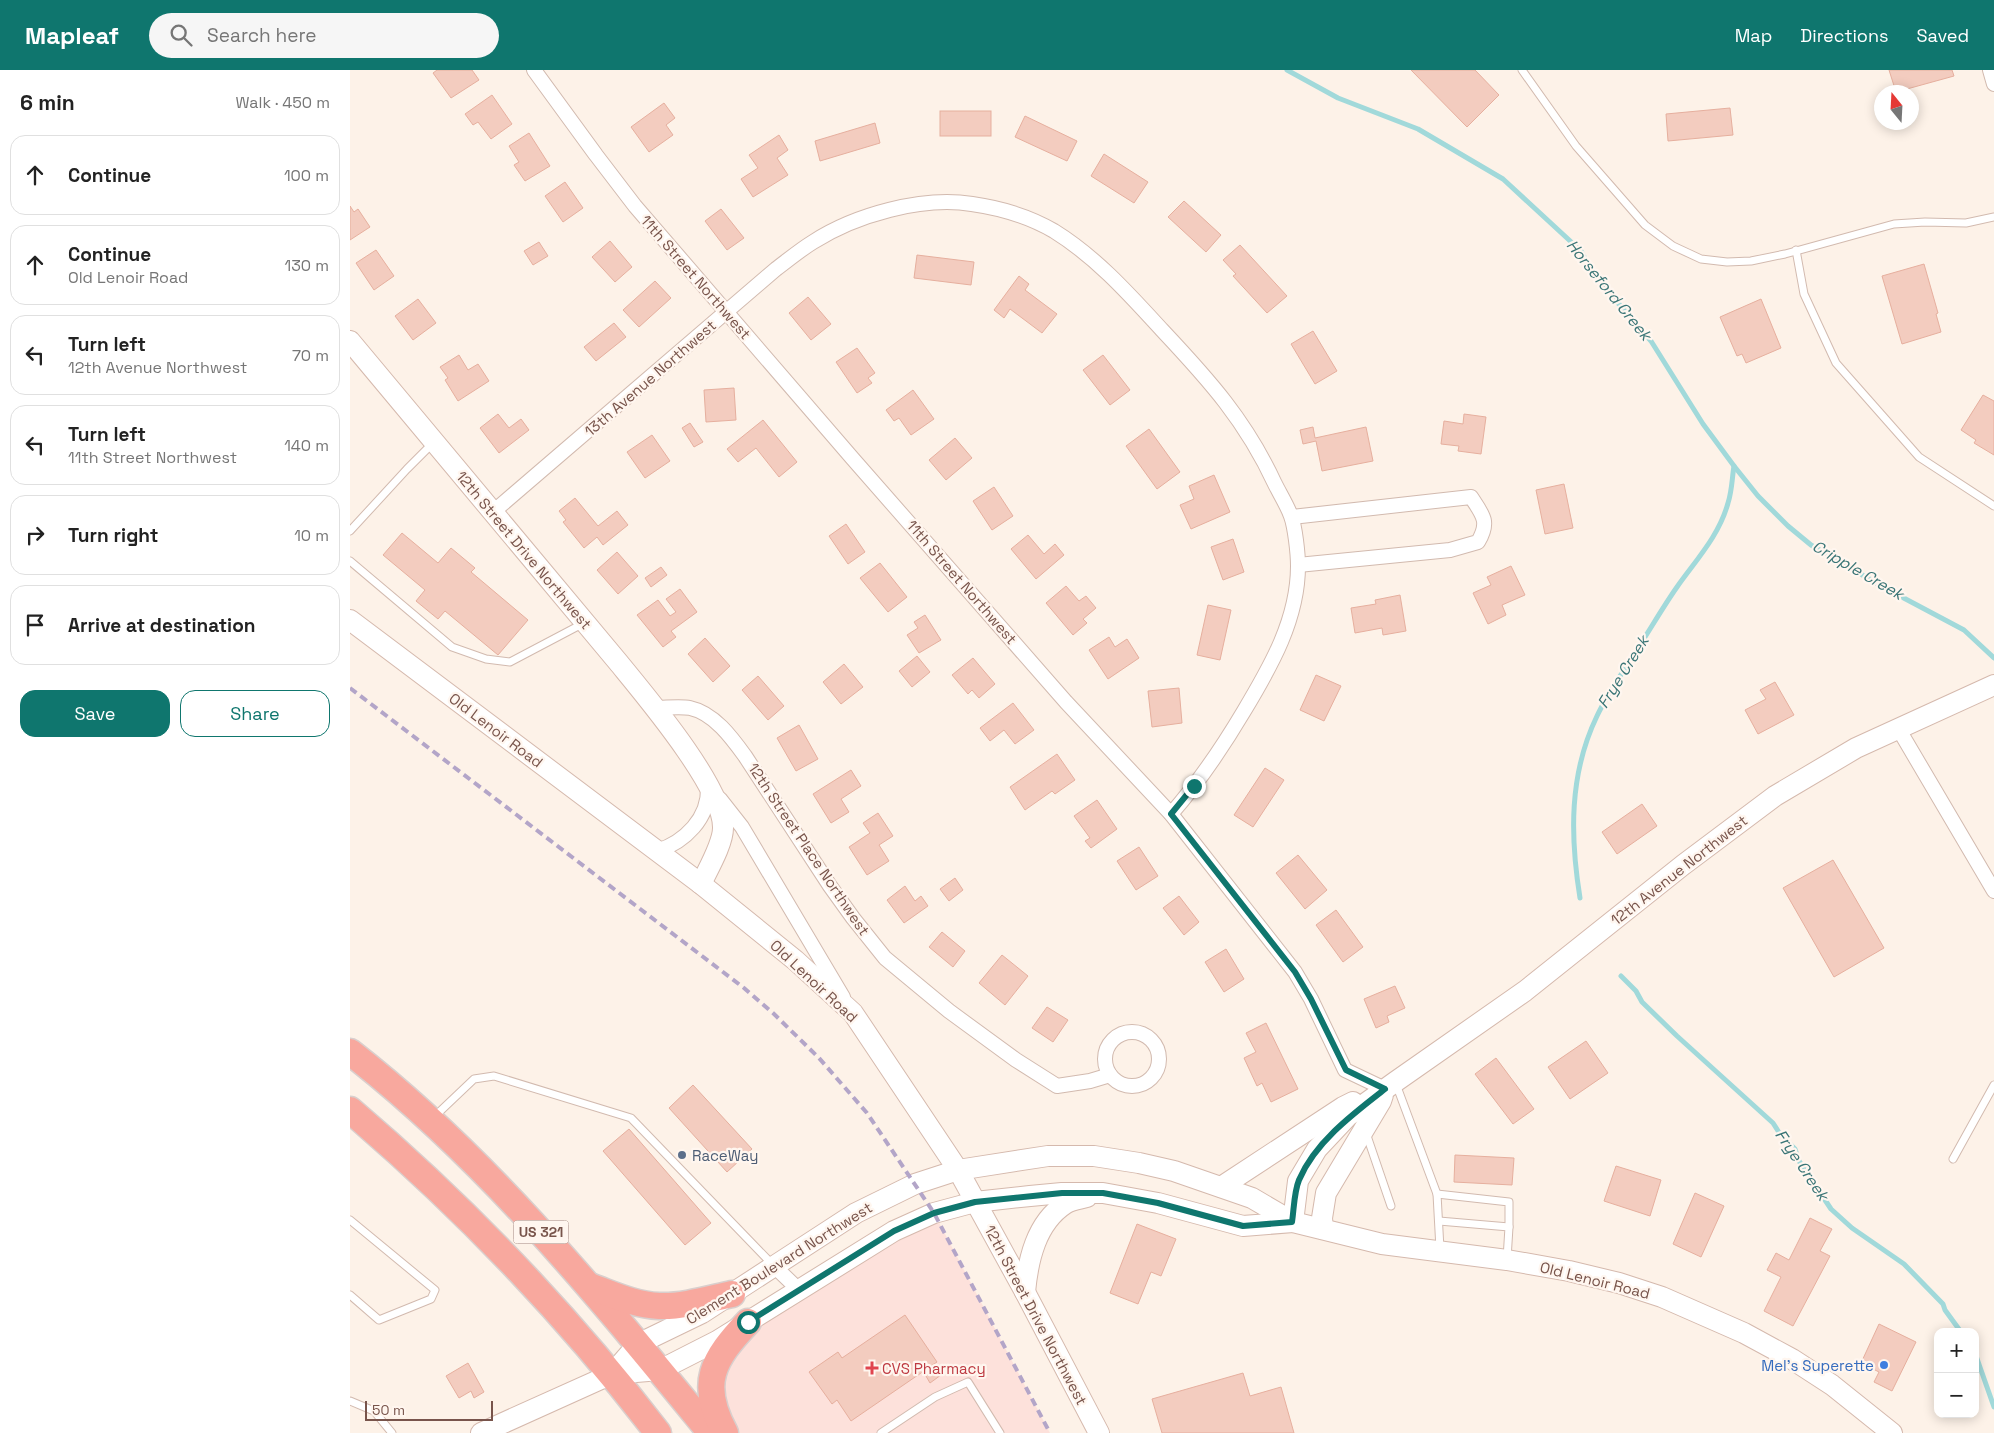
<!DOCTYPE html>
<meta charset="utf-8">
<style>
body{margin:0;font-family:"Space Grotesk",sans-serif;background:#f6f6f6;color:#222}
.controls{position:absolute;right:15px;bottom:15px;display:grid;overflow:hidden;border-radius:10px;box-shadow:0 2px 12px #0003}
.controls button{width:45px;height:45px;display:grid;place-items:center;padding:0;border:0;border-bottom:1px solid #e0e0e0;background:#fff;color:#222;font:25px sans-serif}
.compass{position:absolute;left:1524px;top:15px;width:45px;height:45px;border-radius:50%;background:#fff;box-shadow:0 2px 12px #0003;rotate:342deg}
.scale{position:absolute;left:15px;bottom:12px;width:128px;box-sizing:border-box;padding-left:5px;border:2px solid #78544b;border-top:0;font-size:14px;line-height:18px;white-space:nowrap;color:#78544b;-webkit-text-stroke:4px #fff6ef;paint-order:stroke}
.stop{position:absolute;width:15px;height:15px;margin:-11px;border:4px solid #0f766e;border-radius:50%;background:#fff}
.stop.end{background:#0f766e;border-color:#fff;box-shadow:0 1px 5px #0008}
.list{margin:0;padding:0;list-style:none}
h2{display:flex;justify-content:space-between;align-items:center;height:65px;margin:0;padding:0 20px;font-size:21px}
h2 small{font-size:16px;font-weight:400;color:#767676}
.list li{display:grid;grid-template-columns:32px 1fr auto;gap:15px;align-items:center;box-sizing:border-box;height:80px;margin:0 10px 10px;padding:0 10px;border:1px solid #e0e0e0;border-radius:15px}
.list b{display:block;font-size:19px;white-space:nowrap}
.list p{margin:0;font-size:16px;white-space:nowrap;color:#767676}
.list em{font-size:16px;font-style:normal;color:#767676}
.actions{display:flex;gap:10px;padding:15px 20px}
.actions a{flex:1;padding:11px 0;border:1px solid #0f766e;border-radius:15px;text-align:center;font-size:18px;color:#0f766e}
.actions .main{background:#0f766e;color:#fff}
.icon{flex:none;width:28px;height:28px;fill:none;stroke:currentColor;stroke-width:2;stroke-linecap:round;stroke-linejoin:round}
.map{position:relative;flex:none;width:1644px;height:1363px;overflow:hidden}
header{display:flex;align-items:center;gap:30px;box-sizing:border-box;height:70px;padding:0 25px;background:#0f766e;color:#fff}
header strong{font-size:24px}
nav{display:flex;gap:28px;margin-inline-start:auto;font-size:18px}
.search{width:350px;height:45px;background:#f6f6f6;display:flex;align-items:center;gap:12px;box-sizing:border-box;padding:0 18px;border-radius:28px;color:#767676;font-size:19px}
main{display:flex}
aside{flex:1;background:#fff}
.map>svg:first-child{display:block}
</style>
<header>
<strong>Mapleaf</strong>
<div class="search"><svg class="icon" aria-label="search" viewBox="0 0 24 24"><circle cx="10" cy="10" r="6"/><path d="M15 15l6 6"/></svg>Search here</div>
<nav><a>Map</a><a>Directions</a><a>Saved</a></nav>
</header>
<main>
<aside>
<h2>6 min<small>Walk · 450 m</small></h2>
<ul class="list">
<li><svg class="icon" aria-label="ahead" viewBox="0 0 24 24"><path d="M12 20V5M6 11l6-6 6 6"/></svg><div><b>Continue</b></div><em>100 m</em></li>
<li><svg class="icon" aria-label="ahead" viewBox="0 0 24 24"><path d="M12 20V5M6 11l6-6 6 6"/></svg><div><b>Continue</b><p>Old Lenoir Road</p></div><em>130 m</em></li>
<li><svg class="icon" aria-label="left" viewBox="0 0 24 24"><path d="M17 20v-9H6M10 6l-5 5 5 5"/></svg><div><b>Turn left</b><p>12th Avenue Northwest</p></div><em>70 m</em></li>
<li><svg class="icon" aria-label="left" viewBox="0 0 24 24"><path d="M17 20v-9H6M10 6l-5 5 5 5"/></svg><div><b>Turn left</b><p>11th Street Northwest</p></div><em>140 m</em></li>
<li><svg class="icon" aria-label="right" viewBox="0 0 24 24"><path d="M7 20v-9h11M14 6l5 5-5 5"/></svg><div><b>Turn right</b></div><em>10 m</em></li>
<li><svg class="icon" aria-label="arrive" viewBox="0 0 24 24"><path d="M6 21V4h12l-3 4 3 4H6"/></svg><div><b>Arrive at destination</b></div></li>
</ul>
<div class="actions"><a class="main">Save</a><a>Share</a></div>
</aside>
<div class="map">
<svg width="1644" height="1363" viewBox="0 0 1644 1363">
<rect width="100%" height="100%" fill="#fdf2e8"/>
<path fill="#fde1db" d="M584,1143L700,1363H375L363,1299L375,1276Z"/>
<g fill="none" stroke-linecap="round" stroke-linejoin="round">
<g stroke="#a1d9da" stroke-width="5">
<path d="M937,0L988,28L1068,59L1153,109L1231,181L1242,202L1266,227L1268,233L1301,271L1353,354L1384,396L1408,426L1438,456L1461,475L1533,517L1614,560L1644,588"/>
<path d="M1230,828C1220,766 1219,704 1247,646C1258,622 1274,601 1288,578C1301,558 1313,537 1327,517C1346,490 1369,466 1378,433C1382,421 1382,408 1384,396"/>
<path d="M1271,906L1286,921L1292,932L1327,966L1423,1053L1430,1064L1445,1079L1449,1091L1481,1139L1502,1158L1554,1194L1593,1234L1595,1240L1611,1262"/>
<path d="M1625,1283L1644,1337"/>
</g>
</g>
<g fill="#f3ccbf" stroke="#e6af9e">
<path d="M87,0H122L129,10L101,28L83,3Z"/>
<path d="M1061,0H1125L1149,25L1117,57Z"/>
<path d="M1539,0H1602L1604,6L1546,22Z"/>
<path d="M142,25L162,54L141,69L128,52L123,55L115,44Z"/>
<path d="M314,33L325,48L316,55L323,65L299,82L281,57Z"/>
<path d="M1380,38L1383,65L1318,71L1316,44Z"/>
<rect x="590" y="41" width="51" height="25"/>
<path d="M675,46L727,71L717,91L665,67Z"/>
<path d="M525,53L530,73L470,91L465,71Z"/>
<path d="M179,63L200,96L175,111L164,95L169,92L159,76Z"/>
<path d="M429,65L438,80L427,88L438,105L403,127L391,109L408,98L399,85Z"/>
<path d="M754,84L798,112L784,133L741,106Z"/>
<path d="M215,112L233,138L213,152L195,126Z"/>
<path d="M834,131L871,165L856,182L818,147Z"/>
<path d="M0,136L4,142L8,139L20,157L0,170Z"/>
<path d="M371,139L394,168L377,180L355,151Z"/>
<path d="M260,171L282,197L265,212L242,187Z"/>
<path d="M189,172L198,186L183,195L174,181Z"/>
<path d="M890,175L937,226L917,243L883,206L886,204L873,190Z"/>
<path d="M26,180L44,206L24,220L6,193Z"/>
<path d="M567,185L624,192L621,215L564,208Z"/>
<path d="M1574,194L1588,243L1586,244L1591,262L1552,274L1532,206Z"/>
<path d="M669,206L679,214L675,220L707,244L692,263L660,239L654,248L644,240Z"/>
<path d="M305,211L321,228L289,257L273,240Z"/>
<path d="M458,227L481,254L461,270L439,243Z"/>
<path d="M68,229L86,253L63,270L45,246Z"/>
<path d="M1411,229L1431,278L1396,293L1392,284L1387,286L1370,247Z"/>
<path d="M264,253L276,267L246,291L234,277Z"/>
<path d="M963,261L987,301L965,314L941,274Z"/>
<path d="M507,278L525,303L518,308L522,313L507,323L486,292Z"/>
<path d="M109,285L118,300L128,294L139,311L108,331L95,310L98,308L90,297Z"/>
<path d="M753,285L780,320L760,335L733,300Z"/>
<path d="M384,318L386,350L356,352L354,320Z"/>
<path d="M563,320L584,349L561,365L549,348L544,351L536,340Z"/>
<path d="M1633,325L1644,331V385L1624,373L1626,370L1611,360Z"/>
<path d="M148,344L159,358L171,349L179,360L149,383L130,358Z"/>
<path d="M1114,344L1136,347L1131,384L1108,381L1109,376L1091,374L1094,351L1113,354Z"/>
<path d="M413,350L447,392L429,407L406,378L388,392L377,379Z"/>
<path d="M340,353L353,372L344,377L332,358Z"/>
<path d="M963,357L965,368L1016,357L1023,391L972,401L966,371L953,374L950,360Z"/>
<path d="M799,359L830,402L807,419L776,376Z"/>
<path d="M302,365L320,391L295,408L277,382Z"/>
<path d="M605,368L622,388L596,410L579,390Z"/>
<path d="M864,405L880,442L841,459L830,435L844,429L839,416Z"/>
<path d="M1214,414L1223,458L1195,464L1186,420Z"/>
<path d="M644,417L663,446L642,460L623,431Z"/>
<path d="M225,428L248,456L267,441L278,455L253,475L247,467L234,478L213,452L216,450L209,441Z"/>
<path d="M496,454L515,482L498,494L479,466Z"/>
<path d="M52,463L88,493L101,478L125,498L121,502L178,550L148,585L95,541L88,549L66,531L75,520L33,485Z"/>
<path d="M678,465L694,484L705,474L714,485L686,509L661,479Z"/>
<path d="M883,469L894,502L873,510L861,477Z"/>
<path d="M267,482L288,506L268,524L247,500Z"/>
<path d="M530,493L557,527L538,542L510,508Z"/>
<path d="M1161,496L1175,525L1152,535L1156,545L1138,554L1123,523L1141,515L1137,507Z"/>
<path d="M311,497L317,505L301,517L295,508Z"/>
<path d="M716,516L729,531L736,526L746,538L733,549L737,553L723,565L696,533Z"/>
<path d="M330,519L347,542L321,561L326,567L313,577L287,545L308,530L320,546L326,542L316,529Z"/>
<path d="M1050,525L1056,561L1033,565L1032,558L1005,563L1001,538L1026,534L1025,530Z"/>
<path d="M858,535L881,540L870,590L847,585Z"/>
<path d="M575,545L591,570L569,583L557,565L568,558L564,552Z"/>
<path d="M759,567L765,577L777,569L789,588L758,609L739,580Z"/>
<path d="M355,568L380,596L363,612L338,584Z"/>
<path d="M567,586L580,602L562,617L549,601Z"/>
<path d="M623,588L645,614L629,628L622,620L618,624L602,605Z"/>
<path d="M494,594L513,617L491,634L473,612Z"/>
<path d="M966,605L991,616L974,651L950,640Z"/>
<path d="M408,606L434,636L418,650L392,620Z"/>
<path d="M1425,612L1444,645L1408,664L1395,640L1416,629L1410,620Z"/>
<path d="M829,618L832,653L802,657L798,621Z"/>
<path d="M663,633L684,660L665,674L654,660L640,671L630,658Z"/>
<path d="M449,655L468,689L446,701L427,668Z"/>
<path d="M707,684L725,710L705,724L702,721L675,740L660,717Z"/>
<path d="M915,698L934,710L903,757L884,745Z"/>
<path d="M501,700L511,716L491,729L499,742L481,753L463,724Z"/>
<path d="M747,730L767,759L741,778L735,771L740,768L724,746Z"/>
<path d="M1292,734L1307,756L1267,784L1252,762Z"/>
<path d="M528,743L543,766L529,775L539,791L517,805L499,777L520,763L513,753Z"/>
<path d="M789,777L808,806L786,820L767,791Z"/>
<path d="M948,785L977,820L955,839L926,803Z"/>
<path d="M1483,790L1534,878L1484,907L1433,818Z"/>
<path d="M605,808L613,820L599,831L590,819Z"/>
<path d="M555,816L565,831L571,826L578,836L554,853L537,830Z"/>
<path d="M829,826L849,852L834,865L813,838Z"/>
<path d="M986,840L1013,877L993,892L966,855Z"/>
<path d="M592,862L615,881L603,897L579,877Z"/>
<path d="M876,879L894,909L874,922L855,892Z"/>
<path d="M652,885L678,906L655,935L629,913Z"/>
<path d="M1045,916L1055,938L1037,946L1039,952L1026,958L1014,929Z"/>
<path d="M697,937L718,950L703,972L682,958Z"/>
<path d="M916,953L948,1019L921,1032L912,1013L907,1016L894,988L906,982L896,963Z"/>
<path d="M1236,971L1258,1003L1220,1029L1198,997Z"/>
<path d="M1146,988L1184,1039L1163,1054L1125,1004Z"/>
<path d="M343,1015L402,1079L377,1102L319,1038Z"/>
<path d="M279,1059L361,1153L335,1175L253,1081Z"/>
<path d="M1105,1085L1164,1088L1162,1115L1104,1112Z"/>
<path d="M1266,1096L1311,1110L1300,1146L1254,1131Z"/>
<path d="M1345,1123L1374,1136L1351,1187L1323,1174Z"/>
<path d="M1460,1148L1482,1159L1470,1181L1480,1186L1443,1256L1414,1241L1431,1207L1417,1200L1426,1183L1439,1190Z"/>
<path d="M787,1154L826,1169L811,1206L801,1202L788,1234L760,1223Z"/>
<path d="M555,1245L587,1292L501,1351L487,1330L482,1334L459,1302L488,1282L492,1288Z"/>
<path d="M1529,1254L1566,1272L1542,1321L1524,1312L1529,1302L1511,1293Z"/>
<path d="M118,1293L134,1322L124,1328L121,1321L109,1328L96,1306Z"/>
<path d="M584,1294L591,1305L580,1313L573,1301Z"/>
<path d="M893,1303L900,1326L931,1317L944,1363H812L802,1329Z"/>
</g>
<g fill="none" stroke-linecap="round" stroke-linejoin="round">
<g stroke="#d2baaf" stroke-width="9">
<g id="lane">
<path d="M1172,0L1226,76L1295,155L1323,176L1351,189L1377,192L1401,191L1435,184L1544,154L1575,152L1616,153L1644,147"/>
<path d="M1446,180L1454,224L1486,293L1569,387L1644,436"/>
<path d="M0,461L57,399L83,373"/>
<path d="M0,491L102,577L136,589L160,592L234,553"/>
<path d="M1046,1014L1087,1124L1090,1179"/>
<path d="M84,1047L124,1009L144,1006L281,1048L422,1194"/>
<path d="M1016,1063L1041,1136"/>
<path d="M1603,1089L1644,1015"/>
<path d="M1087,1124L1159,1132V1157"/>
<path d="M0,1150L85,1220L81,1229L29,1250L0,1225"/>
<path d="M1089,1151L1159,1157L1157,1189"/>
<path d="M0,1331L24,1341L42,1363"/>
<path d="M531,1363L585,1327L618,1312L650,1363"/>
</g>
</g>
<g stroke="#d2baaf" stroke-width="16">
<g id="street">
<path d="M184,0L246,85L285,136L503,389L716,632L821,744L945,902L961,929L995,1000L1035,1019"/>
<path d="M1640,0L1644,14"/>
<path d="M143,442L426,199C438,190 450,180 463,172C505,145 572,126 622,134C650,138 680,147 704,161C746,187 779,224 812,260C859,310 896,351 925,414C930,424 937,435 941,446C945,457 948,483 948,496C948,549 921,596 894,641C872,678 849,712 821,744"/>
<path d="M942,447L1121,427C1133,445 1140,452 1128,472L1100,480L948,495"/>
<path d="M305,638C316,638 330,636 340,638C364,643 382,668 395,686L480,816L503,848L535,888L599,941L666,990L707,1016L740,1011L760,1005"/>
<path d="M1548,658L1644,821"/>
<path d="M370,729L392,757L493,927"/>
<path d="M307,781C335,772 359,748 358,718"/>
<circle cx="782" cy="989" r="27"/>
<path d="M424,1196L449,1220"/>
</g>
</g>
<g stroke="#d5b9ad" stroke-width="22">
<g id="secondary">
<path d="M0,271L268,592C294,624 374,718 373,758C373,774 358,799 351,814"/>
<path d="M0,550L351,814L445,890L503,943L608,1100L675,1222L749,1363"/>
<path d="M871,1117L993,1037L1003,1032"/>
<path d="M943,1152L948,1111L967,1079L998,1046L1045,1012L1175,921L1333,795L1425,726L1506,678L1644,615"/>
<path d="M973,1159L972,1148L976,1123L1031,1031L1033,1025"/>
<path d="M675,1222C678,1190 686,1153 715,1134C721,1130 730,1129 737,1127"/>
<path d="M262,1304L288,1274L352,1243L506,1143L565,1114L608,1100L698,1086H744L789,1093L824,1101L902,1128L943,1152L1032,1174L1157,1190L1219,1201L1269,1213L1312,1227L1394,1263L1442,1289L1482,1315L1542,1363"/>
<path d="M131,1363L262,1304L310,1300L367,1271L544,1161L584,1143L625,1132L680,1126L712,1123H753L808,1133L893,1156L943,1152"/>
</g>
</g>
<g stroke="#d9cfcd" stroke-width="29">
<g id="highway">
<path d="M0,982C139,1090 250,1228 361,1363"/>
<path d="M0,1040C116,1139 215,1242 308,1363"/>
<path d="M242,1217C264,1225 285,1235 309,1236C333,1237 359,1229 382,1224"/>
<path d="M375,1363C348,1313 363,1289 398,1252"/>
</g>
</g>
<use href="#lane" stroke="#fff" stroke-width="7"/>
<use href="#street" stroke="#fff" stroke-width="14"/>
<use href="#secondary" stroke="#fff" stroke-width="20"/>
<use href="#highway" stroke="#f8a89e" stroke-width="26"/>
<path stroke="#b3a5c8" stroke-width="4" stroke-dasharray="8 5" stroke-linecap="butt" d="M0,618L394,918L423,943L469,988L517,1043L584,1143L700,1363"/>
</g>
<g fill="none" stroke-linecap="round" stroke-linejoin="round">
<path stroke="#0f766e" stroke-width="6" d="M398,1252L544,1161L584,1143L625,1132L712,1123H753L808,1133L893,1156L942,1152C944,1139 944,1122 949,1110C965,1072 1004,1043 1035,1019L996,1000L961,929L945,902L821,744L844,716"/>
</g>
<circle fill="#5c6f8a" stroke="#fff6ef" stroke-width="2" cx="332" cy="1085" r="5"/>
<circle fill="#3f7fe0" stroke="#fff6ef" stroke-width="2" cx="1534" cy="1295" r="5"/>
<path fill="#e0444e" stroke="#fff6ef" stroke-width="2" d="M519.5 1290.5h5v5h5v5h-5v5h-5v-5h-5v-5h5z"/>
<g text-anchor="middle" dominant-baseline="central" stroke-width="4.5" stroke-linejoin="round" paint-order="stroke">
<rect fill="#fff6ef" stroke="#a0857c" stroke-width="1" x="163.5" y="1150.5" width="55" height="23" rx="4"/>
<g font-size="14" font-weight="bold" fill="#78544b">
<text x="191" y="1162">US 321</text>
</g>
<g font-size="15" fill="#78544b" stroke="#fff6ef">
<text transform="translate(346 207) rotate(49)">11th Street Northwest</text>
<text transform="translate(300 308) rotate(-41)">13th Avenue Northwest</text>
<text transform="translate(174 480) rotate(50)">12th Street Drive Northwest</text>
<text transform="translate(612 512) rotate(49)">11th Street Northwest</text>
<text transform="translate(146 660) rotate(37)">Old Lenoir Road</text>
<text transform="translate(459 779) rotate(56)">12th Street Place Northwest</text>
<text transform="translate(1329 800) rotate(-38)">12th Avenue Northwest</text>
<text transform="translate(464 911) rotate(43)">Old Lenoir Road</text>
<text transform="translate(429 1193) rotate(-32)">Clement Boulevard Northwest</text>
<text transform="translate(1245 1210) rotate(14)">Old Lenoir Road</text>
<text transform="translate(686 1245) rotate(62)">12th Street Drive Northwest</text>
</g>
<g font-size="15" fill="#4e5e75" stroke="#fff6ef" text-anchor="start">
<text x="342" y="1085">RaceWay</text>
</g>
<g font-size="15" fill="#366cbe" stroke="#fff6ef" text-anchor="end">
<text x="1524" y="1295">Mel's Superette</text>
</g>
<g font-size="15" fill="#be3a42" stroke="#fff6ef" text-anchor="start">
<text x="532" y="1298">CVS Pharmacy</text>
</g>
<g font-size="16" font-style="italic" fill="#3a7576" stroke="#fff6ef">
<text transform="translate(1259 220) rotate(51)">Horseford Creek</text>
<text transform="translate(1508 500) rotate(30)">Cripple Creek</text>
<text transform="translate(1273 602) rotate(-58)">Frye Creek</text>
<text transform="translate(1452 1095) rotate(56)">Frye Creek</text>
</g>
</g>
</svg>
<div class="controls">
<button>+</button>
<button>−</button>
</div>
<svg class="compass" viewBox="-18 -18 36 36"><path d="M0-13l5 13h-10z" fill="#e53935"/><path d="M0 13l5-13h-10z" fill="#767676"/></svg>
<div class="scale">50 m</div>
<div class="stop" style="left:398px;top:1252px"></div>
<div class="stop end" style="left:844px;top:716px"></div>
</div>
</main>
